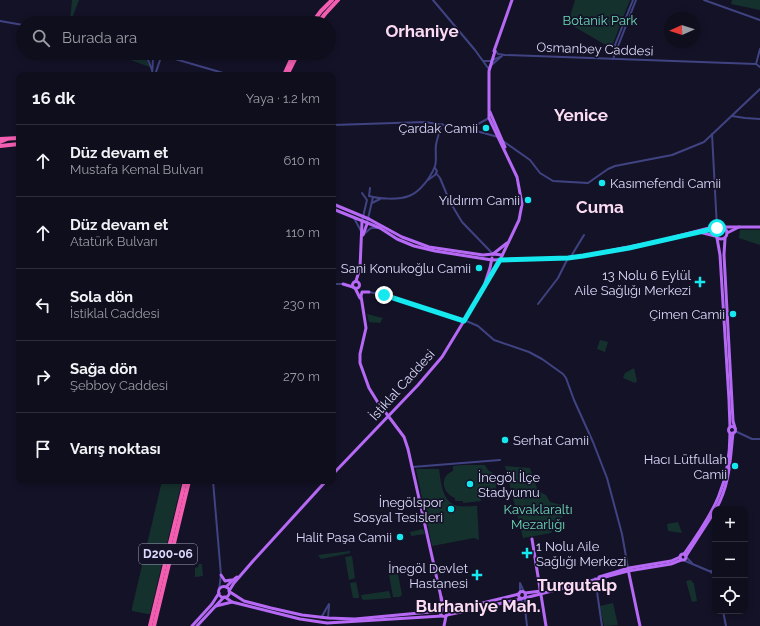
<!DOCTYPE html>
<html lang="tr">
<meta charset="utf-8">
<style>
body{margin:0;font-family:Raleway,sans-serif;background:#181726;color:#f1f3f6}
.controls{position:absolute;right:12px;bottom:12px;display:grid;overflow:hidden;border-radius:8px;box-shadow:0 2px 6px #0003}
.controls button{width:36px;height:36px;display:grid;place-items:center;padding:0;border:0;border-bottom:1px solid #2f2e3b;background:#0f0e1d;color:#f1f3f6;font:20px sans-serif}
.compass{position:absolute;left:664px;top:12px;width:36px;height:36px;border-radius:50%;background:#0f0e1d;box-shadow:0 2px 6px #0003;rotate:267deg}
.stop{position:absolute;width:12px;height:12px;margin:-9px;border:3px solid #15e8ee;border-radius:50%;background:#fff}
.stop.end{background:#15e8ee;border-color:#fff;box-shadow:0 1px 4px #0008}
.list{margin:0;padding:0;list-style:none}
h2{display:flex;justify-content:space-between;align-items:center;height:52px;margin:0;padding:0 16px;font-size:17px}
h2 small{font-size:13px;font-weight:400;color:#9b9ca4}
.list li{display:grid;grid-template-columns:26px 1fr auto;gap:12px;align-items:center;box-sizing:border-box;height:72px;padding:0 16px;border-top:1px solid #2f2e3b}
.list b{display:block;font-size:15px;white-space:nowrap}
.list p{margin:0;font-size:13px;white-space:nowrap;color:#9b9ca4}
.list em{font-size:13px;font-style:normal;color:#9b9ca4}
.icon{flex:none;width:22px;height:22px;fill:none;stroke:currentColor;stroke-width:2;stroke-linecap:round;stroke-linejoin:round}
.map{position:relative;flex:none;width:760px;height:626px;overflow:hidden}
.search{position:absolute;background:#0f0e1d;box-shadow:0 2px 6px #0003;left:16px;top:16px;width:320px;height:44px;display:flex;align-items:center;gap:10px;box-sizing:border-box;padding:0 14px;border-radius:22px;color:#9b9ca4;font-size:15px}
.panel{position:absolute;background:#0f0e1d;box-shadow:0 2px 6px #0003;left:16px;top:72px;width:320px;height:412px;border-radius:8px}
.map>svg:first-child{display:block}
</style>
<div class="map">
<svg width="760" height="626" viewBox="0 0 760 626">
<rect width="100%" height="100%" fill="#141227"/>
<g fill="#15312e">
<path d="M72,0H79L71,21H70Z"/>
<path d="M575,0H630L612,46L604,44L568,23Z"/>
<path d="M732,0H760V10L731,4Z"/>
<path d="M111,53C127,53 144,50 150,67Z"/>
<path d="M740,230H760V245L739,238Z"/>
<path d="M367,314L383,318L380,323L369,322Z"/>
<path d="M600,340L608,342L605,352L597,349Z"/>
<path d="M634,368L637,381L635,383L623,378L625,373Z"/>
<path d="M463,465H485C489,476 501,469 495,491L489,495L480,496L481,501L463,503V501H455V498C442,493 439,476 453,471V466Z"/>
<path d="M505,466L530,468L538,491L546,495L550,502L569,507L551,533L523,538Z"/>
<path d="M416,469H439C441,482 442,503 458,506C464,507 471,506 477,506L479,540L474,538L432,546Z"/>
<path d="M162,481H182L150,614H148L132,611V608Z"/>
<path d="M678,522L682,533L668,531L667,524Z"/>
<path d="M423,529L425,534L411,536L410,532Z"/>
<path d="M350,551V553L321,559L318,555Z"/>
<path d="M352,556L355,578L349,580L345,557Z"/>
<path d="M199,564H202L203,576L195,577V568L198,567Z"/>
<path d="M398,574L402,595L399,597H393L389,575Z"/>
<path d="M691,580L694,584L697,601L692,602L686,581Z"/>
<path d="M356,582L359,596V598H353L350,583Z"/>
<path d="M389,591L391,598L364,600L362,599L361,595Z"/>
<path d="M613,603L618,625L604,626L600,606Z"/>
</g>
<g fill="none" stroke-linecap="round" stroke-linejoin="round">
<g stroke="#404382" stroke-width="2">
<path d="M433,0L475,50L488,68L502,56"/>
<path d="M704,0L760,20"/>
<path d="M0,21L23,25"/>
<path d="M495,50L498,54L505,55L756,64L760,67"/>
<path d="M615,51V45L633,0"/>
<path d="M142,53L153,59L152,75"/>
<path d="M144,54L149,62L152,70"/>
<path d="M160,55L170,56L175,59L230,75"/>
<path d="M161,57L174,59"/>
<path d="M152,58L154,53"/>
<path d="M613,59L636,0"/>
<path d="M484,61H490L500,57"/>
<path d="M756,64L760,49"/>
<path d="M155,75L161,57L158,53"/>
<path d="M732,116L745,118L760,119"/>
<path d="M333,125L425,122L469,129L498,137"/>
<path d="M469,129L489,118"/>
<path d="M712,134L717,228"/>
<path d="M503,141L530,160L540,173L553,181L588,183L608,169L615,166L672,155L704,142L760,89"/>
<path d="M436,173L440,178L450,202L462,222L493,254"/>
<path d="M428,180L435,175L437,171L435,168"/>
<path d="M370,188L369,196C379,199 399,200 409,196C420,192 431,177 435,166C437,159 435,152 436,145C437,138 440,131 442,124"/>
<path d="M362,193L367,200L362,221"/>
<path d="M372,203L380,199"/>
<path d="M354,218L361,231"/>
<path d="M367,223L373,197"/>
<path d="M364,234L371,228H378"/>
<path d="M570,258L584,235"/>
<path d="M333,284H343"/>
<path d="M369,292L393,297L464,321"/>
<path d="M538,304L558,278L568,258"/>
<path d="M464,320L478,326L494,340L529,352L542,359L563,374L566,378L574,400L593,442L607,478L622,534L628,568"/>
<path d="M735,431L752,439H760"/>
<path d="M412,467L500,460"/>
<path d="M213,481L221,575L219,590"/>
<path d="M686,557L692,563"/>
<path d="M683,560L709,571L715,575"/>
<path d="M710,571H715"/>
<path d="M595,578L602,626"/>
<path d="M520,593V583L524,592"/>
<path d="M521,599L525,608V598"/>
<path d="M525,608L527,626"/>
<path d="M723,611L726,626"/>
<path d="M321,618L329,604"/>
<path d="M328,618L329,605"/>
</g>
<g stroke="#b669f4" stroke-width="3">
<path d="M494,51L512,0"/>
<path d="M490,112L505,147"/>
<path d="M333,204L369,219L402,237L429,247L483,255L493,254L502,255"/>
<path d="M333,209L380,228L397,239L414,246L435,251L492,260L568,258L583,256L659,241L709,228H716"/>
<circle cx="721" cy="233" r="6"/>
<path d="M724,227H760"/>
<path d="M699,232L715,236"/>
<path d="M727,233L739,227"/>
<path d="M363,235L367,224"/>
<path d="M717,238L720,255L729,400L730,427"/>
<path d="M725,238L724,255L733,421L735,428"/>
<path d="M493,254L507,243"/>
<path d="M356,281L360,268L362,222"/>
<circle cx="356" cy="285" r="3.5"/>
<path d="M485,283L490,268L492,258"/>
<path d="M343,284L353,287"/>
<path d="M355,288L360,298"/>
<path d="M369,292H362L361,296L366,328L360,354V363L369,388L377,401L404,437L408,449L441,597"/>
<circle cx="732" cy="430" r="3.5"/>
<path d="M333,474L418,385L442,357L470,311L500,260L519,220L522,204L517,177L489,118V71L495,51"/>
<path d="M716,509C730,484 730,460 733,433"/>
<path d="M532,539L546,626"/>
<circle cx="683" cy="557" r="3"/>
<path d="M684,554C714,512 730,485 730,433"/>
<path d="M686,556L715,511"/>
<path d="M628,569L640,626"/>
<path d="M221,575L225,581L231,580"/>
<path d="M599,577L629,568L671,561L680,557"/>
<circle cx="224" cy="592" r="5.5"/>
<path d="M226,587L233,580L237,577"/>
<path d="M229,591L234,583L253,561L326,481"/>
<circle cx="522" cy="595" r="3.5"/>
<path d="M230,592L244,601L271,608L302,615L328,618L355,619L441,611"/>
<path d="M525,593L541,591"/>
<path d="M225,597L232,602L300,619L327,623L442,616"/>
<path d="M525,598L628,571L671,564L681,560"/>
<path d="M216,606L232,602"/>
<circle cx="444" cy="613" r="3.5"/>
<path d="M442,610L441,597L445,609"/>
<path d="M446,610L466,607L519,594"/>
<path d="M447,615L521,599"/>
<path d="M192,626L212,604L219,593"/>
<path d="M197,626L224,597"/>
<path d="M444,626L446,616"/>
</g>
<g stroke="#f35eb1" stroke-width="4">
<path d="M312,23L321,11L332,0"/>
<path d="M318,23L325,14L338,0"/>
<path d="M284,75L294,53"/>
<path d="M287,75L298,53"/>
<path d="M0,139L19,138"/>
<path d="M0,142L7,139"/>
<path d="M0,146L19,144"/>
<path d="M150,626L185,481"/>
<path d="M154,626L189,481"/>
</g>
</g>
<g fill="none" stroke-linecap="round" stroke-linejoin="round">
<path stroke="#15e8ee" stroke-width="5" d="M384,295L464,321L500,260L568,258L583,256L629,248L717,228"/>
</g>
<g fill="#15e8ee" stroke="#141227" stroke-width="1.5">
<circle cx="486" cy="128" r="4"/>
<circle cx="602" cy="183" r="4"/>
<circle cx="528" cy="200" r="4"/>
<circle cx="479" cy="268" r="4"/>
<path d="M698 276h4v4h4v4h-4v4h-4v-4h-4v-4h4z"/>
<circle cx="733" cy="314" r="4"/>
<circle cx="505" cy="440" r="4"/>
<circle cx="735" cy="466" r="4"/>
<circle cx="470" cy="484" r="4"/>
<circle cx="451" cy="509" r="4"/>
<circle cx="400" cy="537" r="4"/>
<path d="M525 547h4v4h4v4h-4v4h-4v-4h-4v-4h4z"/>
<path d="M475 569h4v4h4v4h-4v4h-4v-4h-4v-4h4z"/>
</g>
<g text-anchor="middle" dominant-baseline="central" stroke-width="3.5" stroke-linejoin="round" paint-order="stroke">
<rect fill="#141227" stroke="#a09ebc" stroke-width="1" x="139" y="544" width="58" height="20" rx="3"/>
<g font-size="12" font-weight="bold" fill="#dcdafc">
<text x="168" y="554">D200-06</text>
</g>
<g font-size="13" fill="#6bd8b5" stroke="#141227">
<text x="600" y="20">Botanik Park</text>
<text x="538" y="509">Kavaklaraltı<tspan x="538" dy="15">Mezarlığı</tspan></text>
</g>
<g font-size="13" fill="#dcdafc" stroke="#141227">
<text transform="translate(595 49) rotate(2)">Osmanbey Caddesi</text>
<text transform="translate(402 385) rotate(-48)">İstiklal Caddesi</text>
</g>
<g font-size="13" fill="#dcdafc" stroke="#141227" text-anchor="end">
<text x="478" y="128">Çardak Camii</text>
<text x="610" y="183" text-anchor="start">Kasımefendi Camii</text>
<text x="520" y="200">Yıldırım Camii</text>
<text x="471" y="268">Sani Konukoğlu Camii</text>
<text x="691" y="275">13 Nolu 6 Eylül<tspan x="691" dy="15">Aile Sağlığı Merkezi</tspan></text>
<text x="725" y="314">Çimen Camii</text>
<text x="513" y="440" text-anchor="start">Serhat Camii</text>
<text x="727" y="459">Hacı Lütfullah<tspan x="727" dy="15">Camii</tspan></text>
<text x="478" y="477" text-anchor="start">İnegöl İlçe<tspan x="478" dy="15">Stadyumu</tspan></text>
<text x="443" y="502">İnegölspor<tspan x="443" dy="15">Sosyal Tesisleri</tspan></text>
<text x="392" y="537">Halit Paşa Camii</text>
<text x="536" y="546" text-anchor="start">1 Nolu Aile<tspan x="536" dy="15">Sağlığı Merkezi</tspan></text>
<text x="468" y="568">İnegöl Devlet<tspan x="468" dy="15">Hastanesi</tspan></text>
</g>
<g font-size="17" font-weight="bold" fill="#fcdcf3" stroke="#141227">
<text x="422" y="31">Orhaniye</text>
<text x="581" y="115">Yenice</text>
<text x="600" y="207">Cuma</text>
<text x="577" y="585">Turgutalp</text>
<text x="478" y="606">Burhaniye Mah.</text>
</g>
</g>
</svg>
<div class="controls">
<button>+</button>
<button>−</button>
<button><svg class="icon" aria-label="locate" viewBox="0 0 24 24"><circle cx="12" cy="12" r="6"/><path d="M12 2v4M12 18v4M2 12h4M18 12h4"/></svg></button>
</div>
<svg class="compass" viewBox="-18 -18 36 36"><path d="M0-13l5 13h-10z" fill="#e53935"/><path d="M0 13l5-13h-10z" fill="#9b9ca4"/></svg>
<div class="stop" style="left:717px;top:228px"></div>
<div class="stop end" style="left:384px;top:295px"></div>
<div class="search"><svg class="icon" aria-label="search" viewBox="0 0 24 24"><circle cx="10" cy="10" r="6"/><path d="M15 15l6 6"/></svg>Burada ara</div>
<section class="panel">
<h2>16 dk<small>Yaya · 1.2 km</small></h2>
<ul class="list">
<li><svg class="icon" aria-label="ahead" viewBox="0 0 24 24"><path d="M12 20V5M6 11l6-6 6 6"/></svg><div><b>Düz devam et</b><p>Mustafa Kemal Bulvarı</p></div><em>610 m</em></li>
<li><svg class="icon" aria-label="ahead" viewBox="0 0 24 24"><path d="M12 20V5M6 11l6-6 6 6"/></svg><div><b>Düz devam et</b><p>Atatürk Bulvarı</p></div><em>110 m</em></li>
<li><svg class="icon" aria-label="left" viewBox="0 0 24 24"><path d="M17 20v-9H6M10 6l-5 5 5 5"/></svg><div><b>Sola dön</b><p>İstiklal Caddesi</p></div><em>230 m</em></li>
<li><svg class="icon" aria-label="right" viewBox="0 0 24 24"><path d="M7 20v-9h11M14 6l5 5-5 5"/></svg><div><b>Sağa dön</b><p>Şebboy Caddesi</p></div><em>270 m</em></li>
<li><svg class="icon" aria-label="arrive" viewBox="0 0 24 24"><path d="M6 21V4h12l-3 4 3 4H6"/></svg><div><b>Varış noktası</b></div></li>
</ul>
</section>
</div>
